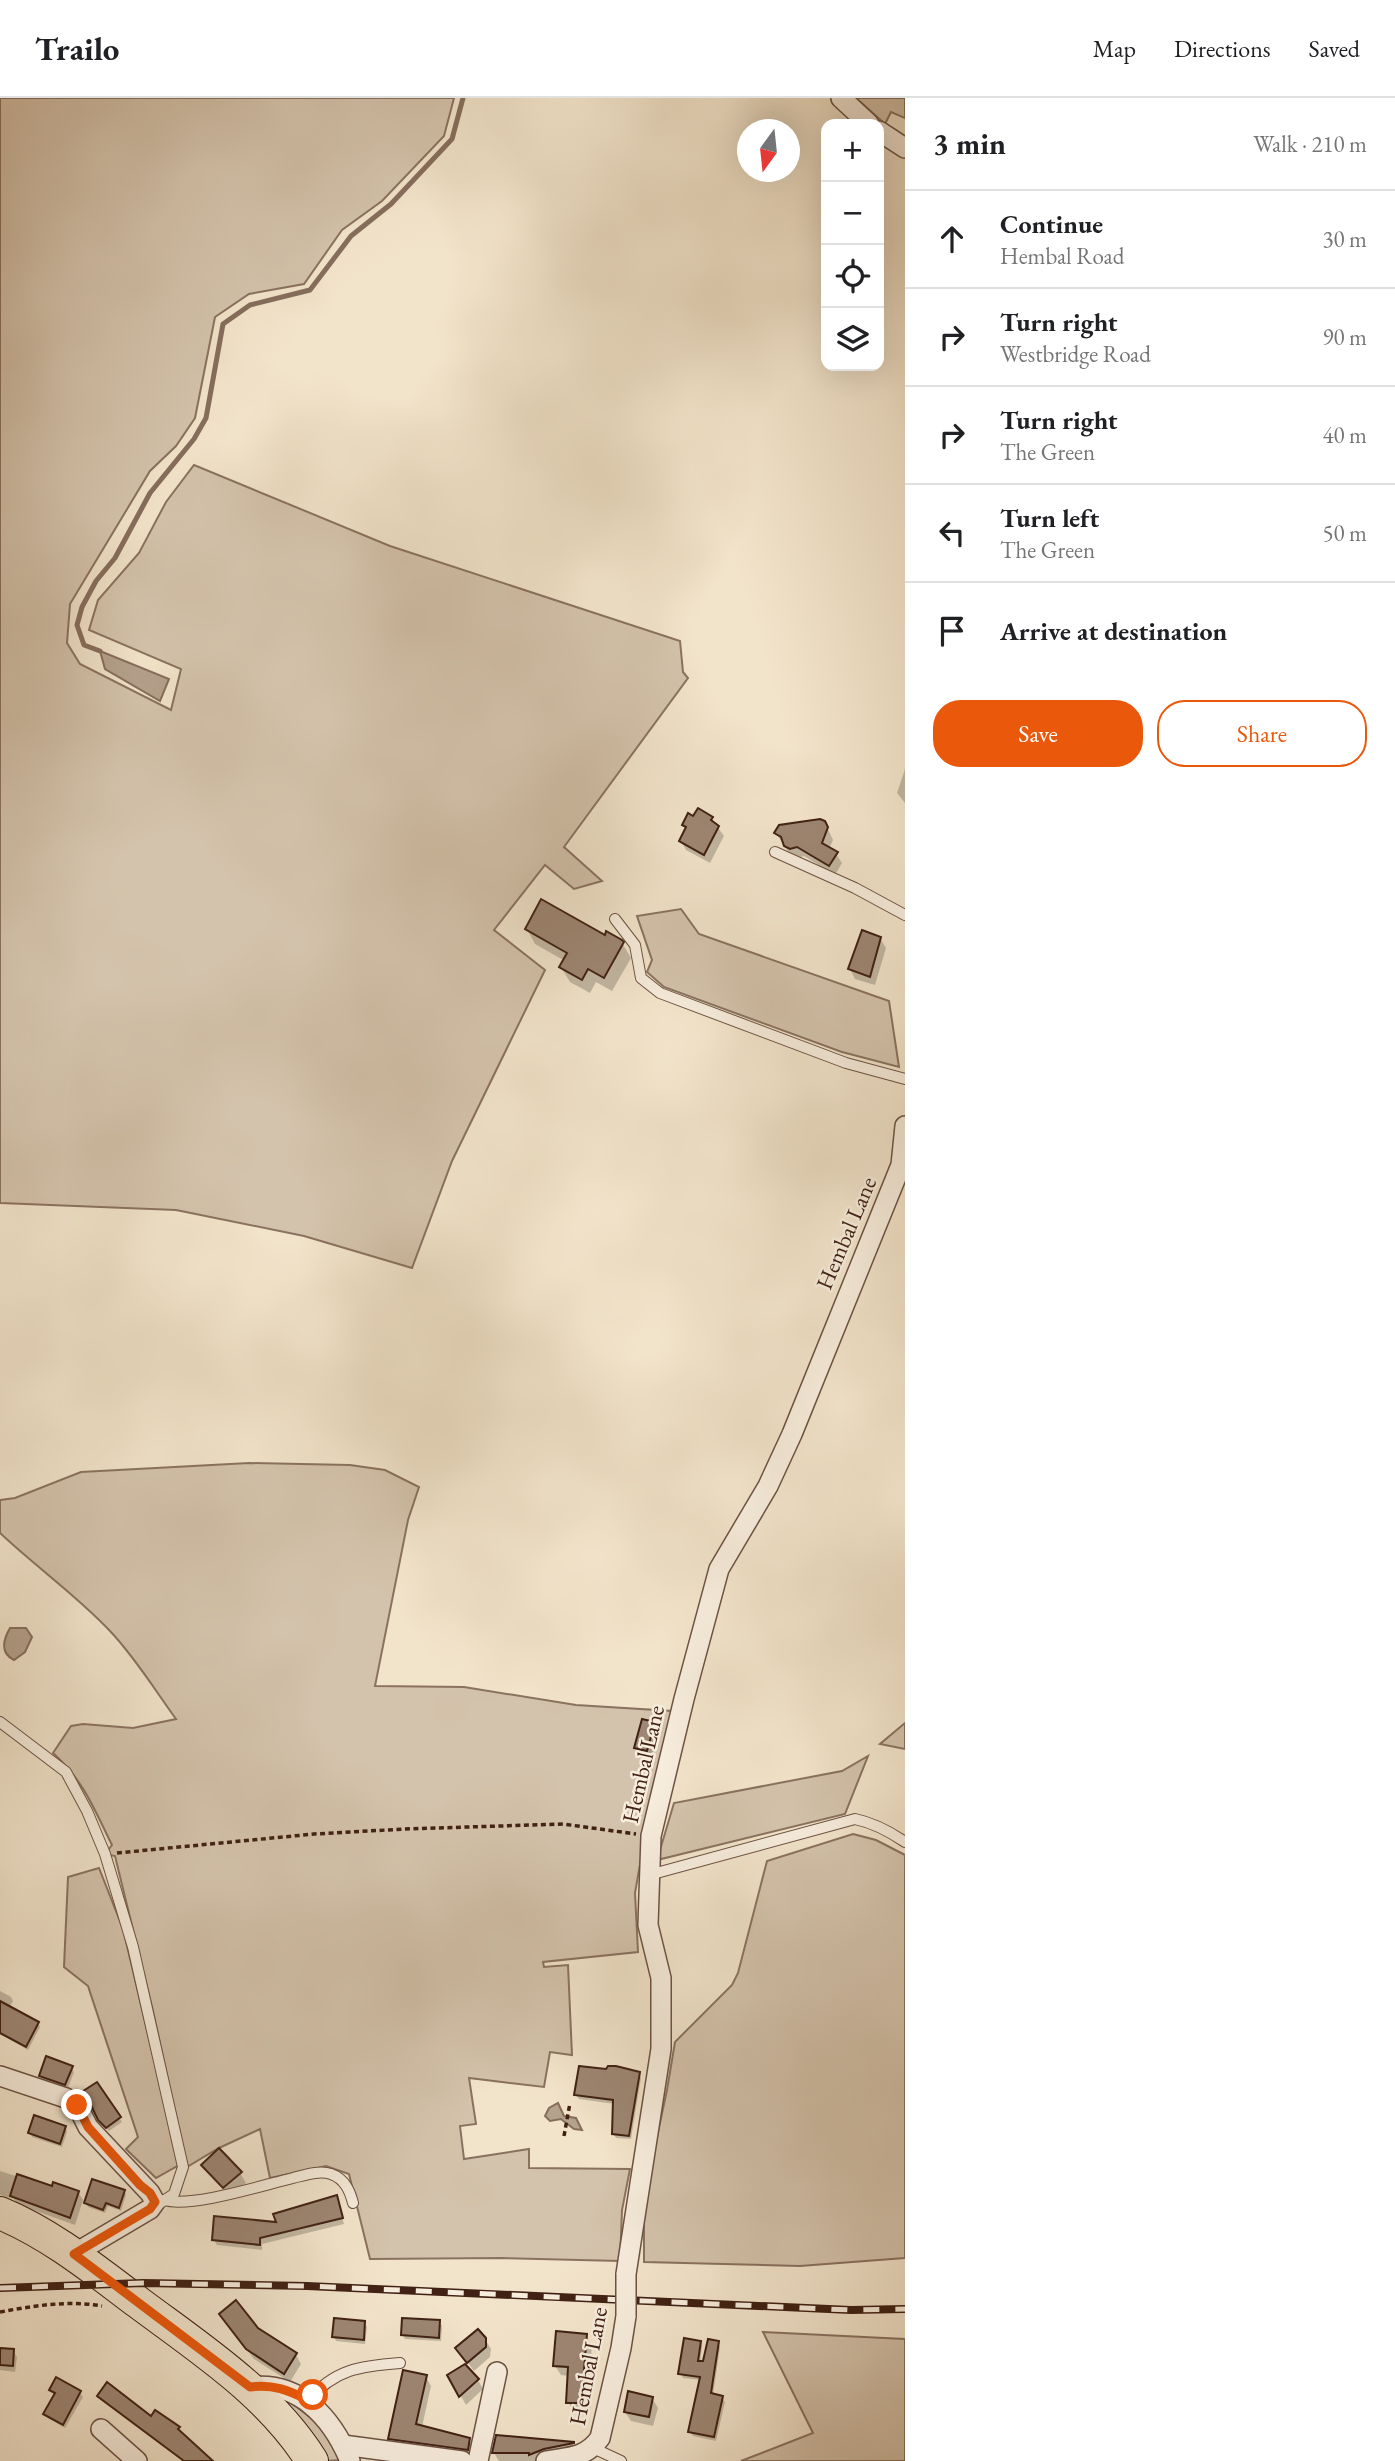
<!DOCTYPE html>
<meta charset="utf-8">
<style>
body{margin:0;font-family:"EB Garamond",serif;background:#f6f6f6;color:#202124}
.controls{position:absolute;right:21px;top:21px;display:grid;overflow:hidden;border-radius:14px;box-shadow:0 7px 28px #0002}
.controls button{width:63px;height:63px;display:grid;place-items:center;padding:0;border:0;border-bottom:2px solid #e0e0e0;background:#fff;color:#202124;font:35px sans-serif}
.compass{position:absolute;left:737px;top:21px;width:63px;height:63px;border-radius:50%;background:#fff;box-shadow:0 7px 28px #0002;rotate:195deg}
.stop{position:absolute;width:21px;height:21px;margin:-16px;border:5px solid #ea580c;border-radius:50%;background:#fff}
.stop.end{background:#ea580c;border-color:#fff;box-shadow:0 2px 7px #0008}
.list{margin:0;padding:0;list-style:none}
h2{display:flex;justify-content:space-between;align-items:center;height:91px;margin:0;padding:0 28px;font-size:30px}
h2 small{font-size:23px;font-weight:400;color:#757577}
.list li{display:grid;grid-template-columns:46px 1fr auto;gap:21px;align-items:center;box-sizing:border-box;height:98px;padding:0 28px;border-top:2px solid #e0e0e0}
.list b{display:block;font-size:26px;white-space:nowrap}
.list p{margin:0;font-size:23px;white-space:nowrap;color:#757577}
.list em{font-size:23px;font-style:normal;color:#757577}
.actions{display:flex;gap:14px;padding:21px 28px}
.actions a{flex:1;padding:16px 0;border:2px solid #ea580c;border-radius:28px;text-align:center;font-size:24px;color:#ea580c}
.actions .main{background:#ea580c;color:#fff}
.icon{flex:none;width:38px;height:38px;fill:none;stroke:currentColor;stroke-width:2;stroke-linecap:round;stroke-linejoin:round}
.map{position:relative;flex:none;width:905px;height:2363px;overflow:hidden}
header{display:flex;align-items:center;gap:42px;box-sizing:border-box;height:98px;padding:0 35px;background:#fff;border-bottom:2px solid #e0e0e0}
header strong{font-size:33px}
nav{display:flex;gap:38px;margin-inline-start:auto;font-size:24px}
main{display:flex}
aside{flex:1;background:#fff}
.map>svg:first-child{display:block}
</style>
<header>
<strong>Trailo</strong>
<nav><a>Map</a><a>Directions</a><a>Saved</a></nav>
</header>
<main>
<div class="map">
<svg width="905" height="2363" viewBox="0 0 905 2363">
<rect width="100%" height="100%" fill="#f2e4cb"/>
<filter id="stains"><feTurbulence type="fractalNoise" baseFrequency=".00286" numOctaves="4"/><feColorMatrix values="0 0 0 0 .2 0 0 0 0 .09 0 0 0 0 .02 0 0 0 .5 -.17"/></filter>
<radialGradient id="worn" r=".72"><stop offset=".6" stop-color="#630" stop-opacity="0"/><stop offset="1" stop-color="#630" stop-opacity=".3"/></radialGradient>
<g fill="#d4c3ac" stroke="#8a7260" stroke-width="2">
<path d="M0,0H454L444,38L382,103L342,132L304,186L249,196L215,219L195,320L176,348L150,373L70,506L67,545L80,566L171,612L181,571L89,532L98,502L139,455L166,404L194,367L390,448L680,543L683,574L688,580L564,749L602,783L574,791L545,767L494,832L545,872L452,1063L412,1170L304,1138L176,1112L0,1105Z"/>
<path d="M856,0H905V20L891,14L885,26Z"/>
<path d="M681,811L699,836L889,903L899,969L842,954L664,889L647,874L652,862L637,818Z"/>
<path d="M249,1365L350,1367L385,1372L419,1389L408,1422L375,1588L464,1589L576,1607L672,1613L646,1732L635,1795L638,1854L543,1864L544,1869L568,1867L572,1957L550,1954L544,1989L469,1980L476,2026L460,2028L464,2061L529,2051V2070L630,2071L622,2112L620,2163L501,2160L370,2161L349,2076L326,2068L270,2080L260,2031L219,2050L187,2069L153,1913L115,1758L105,1756L112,1747C94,1711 84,1683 53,1655L71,1628L83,1626L133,1630L176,1621C155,1592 134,1558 110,1533C76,1497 36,1469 0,1435V1402L15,1400L81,1374Z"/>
<path d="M905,1625V1651L880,1646Z"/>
<path d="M868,1658L845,1716L657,1762L674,1705L842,1673Z"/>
<path d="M853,1736L876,1742L905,1757V2160L800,2168L644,2164V2100L667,1992L675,1944L732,1887L738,1875L767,1763Z"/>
<path d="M99,1770L123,1831L179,2067L156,2080L126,2051L138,2039L88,1888L64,1869L68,1779Z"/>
<path d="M763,2234L905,2241V2363H741L813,2335Z"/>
<path d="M279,2297C313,2319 321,2327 341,2362L326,2363Z"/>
</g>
<g fill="#b5a28d" stroke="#866e5d" stroke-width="2">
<path d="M100,553L169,581L160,603L105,571Z"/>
<path d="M10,1530H26L32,1539L25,1554L14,1562C0,1555 3,1542 10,1530Z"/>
<path d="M558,2005L564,2018L576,2020L582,2032L574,2031L561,2021L550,2023L545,2018L549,2010Z"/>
</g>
<g fill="#0003">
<path d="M905,671V705L897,695Z"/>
<path d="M711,720L724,738L710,765L686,752L681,743L686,732L684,727Z"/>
<path d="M826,727L833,742L829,751L836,756L842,765L835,777L804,758L797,760L791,758L776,735Z"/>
<path d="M527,831L605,839L622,845L631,860L612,893L596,884L590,895L570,884L561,869L565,863L535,846Z"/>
<path d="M880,840L886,850L875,887L855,881L850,871Z"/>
<path d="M654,1626L659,1635L652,1662L641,1659L636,1649Z"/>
<path d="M0,1893L11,1899L13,1903L9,1910L38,1925L40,1929L28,1952L11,1942L0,1923Z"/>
<path d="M71,1969L74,1974L68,1990L43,1982L41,1978Z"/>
<path d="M639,1976L641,1980L631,2041L616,2040L613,2035L615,2006L579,2001L576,1997Z"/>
<path d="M96,1986L122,2024L109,2033L103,2026L91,2005L83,1995Z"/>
<path d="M65,2029L67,2034L62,2049L32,2039L30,2035Z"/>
<path d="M203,2067L240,2075L246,2085L229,2098L209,2076Z"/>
<path d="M0,2073L53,2090L78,2094L83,2102L75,2127L17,2106L14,2101L0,2097Z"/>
<path d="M124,2093L126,2097L121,2113L108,2108L105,2115L88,2109L86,2105Z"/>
<path d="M336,2099L344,2126L262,2146V2152L217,2147L214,2142L278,2126Z"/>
<path d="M439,2224L442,2228L441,2243L405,2241L403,2237Z"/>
<path d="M226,2225L257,2231L296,2257L301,2266L290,2284L254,2261Z"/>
<path d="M364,2225L367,2229L365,2246L336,2243L334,2239Z"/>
<path d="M586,2238L592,2248L588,2289L592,2295L590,2314H574L568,2304L569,2278L561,2277L555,2268Z"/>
<path d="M485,2241L491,2251L490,2259L474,2273L457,2250Z"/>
<path d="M700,2244L702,2248L700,2265H705L718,2244L720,2249L713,2297L722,2299L725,2304L716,2343L693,2338L690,2333L701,2282L683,2280L680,2275Z"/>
<path d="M0,2251L13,2253L17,2259L15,2274L0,2272Z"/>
<path d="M449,2277L478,2282L483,2291L466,2307Z"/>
<path d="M426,2279L431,2288L422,2329L469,2342L475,2351L473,2361L395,2350L390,2340Z"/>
<path d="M51,2292L80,2295L83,2299L65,2330L48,2320L45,2316L56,2297Z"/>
<path d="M652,2300L658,2310L653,2328L631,2323L625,2314Z"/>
<path d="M498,2338L573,2346L578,2354L543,2363H499L494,2355Z"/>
</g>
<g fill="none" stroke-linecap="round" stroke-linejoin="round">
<path stroke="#866e5d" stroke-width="5" d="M100,553L84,547L77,527L82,509L96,483L115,460L150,395L194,341L206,320L223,226L250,207L310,192L351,138L391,106L452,41L463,0"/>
</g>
<g fill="#9d8673" stroke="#402114" stroke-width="2">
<path d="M698,710L713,719L711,722L719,728L704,757L679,743L686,729L682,727L688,715L693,718Z"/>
<path d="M820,721L825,723L828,729L822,745L838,754L829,768L797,749L790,751L784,748L781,739L774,735L779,727Z"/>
<path d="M541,801L605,837L606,833L622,842L624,844L604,880L588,871L582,882L559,869L567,855L525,831Z"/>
<path d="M862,832L881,839L870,879L848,871Z"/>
<path d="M642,1621L655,1624L647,1653L634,1650Z"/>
<path d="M0,1903L39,1924L26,1949L0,1935Z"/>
<path d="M46,1958L73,1968L65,1987L39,1978Z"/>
<path d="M579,1968L606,1971L608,1968H616L640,1974L629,2038L612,2036L613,2002L574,1997Z"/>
<path d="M97,1984L121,2019L106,2030L98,2022L88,2001L80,1995Z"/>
<path d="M34,2017L66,2028L60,2046L28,2035Z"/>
<path d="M219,2050L242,2074L223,2090L201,2067Z"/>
<path d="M17,2076L52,2088L53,2084L79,2093L70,2120L10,2098Z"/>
<path d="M92,2081L125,2092L119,2110L106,2105L103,2112L84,2105Z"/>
<path d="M337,2097L343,2120L260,2140V2147L212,2142L214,2118L276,2124L273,2116Z"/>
<path d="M236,2202L258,2230L297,2255L284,2276L246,2251L219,2216Z"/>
<path d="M334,2220L365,2223L364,2242L332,2239Z"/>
<path d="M402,2220L440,2222L439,2240L401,2237Z"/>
<path d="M478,2231L486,2240V2249L467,2265L455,2250Z"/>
<path d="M556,2233L587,2236L583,2284H587L586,2305H566L568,2269L553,2268Z"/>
<path d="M684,2240L701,2243L698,2263H703L708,2241L719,2243L711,2295L723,2298L714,2339L688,2334L700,2279L678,2276Z"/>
<path d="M0,2250L14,2251L13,2268L0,2267Z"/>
<path d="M465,2266L479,2281L459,2299L447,2277Z"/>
<path d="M403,2272L427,2277L416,2326L470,2340L468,2352L388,2341Z"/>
<path d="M56,2279L81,2293L63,2327L43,2316L55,2295L49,2292Z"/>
<path d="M107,2284L151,2318L155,2312L180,2329L178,2331L213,2363H184L97,2298Z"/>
<path d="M628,2293L653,2299L649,2319L624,2314Z"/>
<path d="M496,2337L574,2344V2345L544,2351L529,2357V2355H492Z"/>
</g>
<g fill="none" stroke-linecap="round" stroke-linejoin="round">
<g stroke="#6c5242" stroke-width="12">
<g id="lane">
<path d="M775,754L855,790L905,817"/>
<path d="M615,821L635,847L641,880L660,895L846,965L905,981"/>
<path d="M0,1624L66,1674L87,1713L105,1756L133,1849L183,2069L174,2096L154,2109"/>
<path d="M649,1777L855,1721C874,1725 889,1733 905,1744"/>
<path d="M164,2102C192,2110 263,2087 293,2080C305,2077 319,2072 331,2076C345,2081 350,2093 353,2105"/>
<path d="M308,2303C334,2271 361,2268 400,2265"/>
<path d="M593,2350L621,2363"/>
</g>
</g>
<g stroke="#6c5242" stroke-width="22">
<g id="street">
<path d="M841,0L869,26"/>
<path d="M879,33L905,50"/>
<path d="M0,1978L66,2000L77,2007L88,2029L150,2095L155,2104L150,2111L74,2156"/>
<path d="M626,2176L661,1951V1880L648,1827L651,1738L684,1601L719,1471L768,1388L792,1336L901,1067L905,1028"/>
<path d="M250,2289C300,2283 332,2320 350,2363"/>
<path d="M101,2331L137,2363"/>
<path d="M343,2347L462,2363"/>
<path d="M478,2363L497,2274"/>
<path d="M546,2363C569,2359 586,2360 600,2340L621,2250L626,2218"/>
</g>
</g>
<g stroke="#402114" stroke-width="34">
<path id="primary" d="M0,2115C51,2136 95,2172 139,2205C202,2252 269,2295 312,2363"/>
</g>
<g stroke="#402114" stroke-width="3.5" stroke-dasharray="5 3.5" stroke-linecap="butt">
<path d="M117,1755L314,1736L405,1731L563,1726L636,1736"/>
<path d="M564,2038L570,2005"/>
<path d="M0,2214C33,2208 68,2202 102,2208"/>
</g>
<use href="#lane" stroke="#f7eddd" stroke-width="10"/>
<use href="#street" stroke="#f7eddd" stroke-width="19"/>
<use href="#primary" stroke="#f2e4cb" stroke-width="32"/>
<g stroke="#402114" stroke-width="8">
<path id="rail" d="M0,2190L143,2185L307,2188L851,2212L905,2211"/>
</g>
<use href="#rail" stroke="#f7eddd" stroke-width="5" stroke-dasharray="16" stroke-linecap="butt"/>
<g stroke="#6c5242" stroke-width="22" stroke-linecap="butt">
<path id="street-bridge" d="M626,2176V2218"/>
</g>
<use href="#street-bridge" stroke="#f7eddd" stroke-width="19"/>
</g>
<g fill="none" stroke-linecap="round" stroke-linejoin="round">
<path stroke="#ea580c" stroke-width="9" d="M77,2007L88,2029L140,2087L150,2095L155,2104L150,2111L74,2156L250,2289C273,2286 288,2292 308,2302L313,2297"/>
</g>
<g text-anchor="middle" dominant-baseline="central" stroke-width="5" stroke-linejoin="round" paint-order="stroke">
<g font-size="23" fill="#402114" stroke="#f7eddd">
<text transform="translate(846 1135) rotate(-67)">Hembal Lane</text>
<text transform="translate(643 1666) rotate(-77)">Hembal Lane</text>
<text transform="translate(588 2268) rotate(-79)">Hembal Lane</text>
</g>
</g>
<rect width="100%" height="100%" filter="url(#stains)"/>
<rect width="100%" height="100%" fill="url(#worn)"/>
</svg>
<div class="controls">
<button>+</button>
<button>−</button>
<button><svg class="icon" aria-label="locate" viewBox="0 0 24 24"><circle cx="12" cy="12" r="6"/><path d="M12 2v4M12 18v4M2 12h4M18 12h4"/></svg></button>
<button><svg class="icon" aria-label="layers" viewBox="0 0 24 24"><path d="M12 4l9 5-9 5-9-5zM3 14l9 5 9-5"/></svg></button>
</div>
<svg class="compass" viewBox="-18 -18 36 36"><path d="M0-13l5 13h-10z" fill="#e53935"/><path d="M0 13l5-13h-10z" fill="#757577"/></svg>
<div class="stop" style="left:313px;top:2297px"></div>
<div class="stop end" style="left:77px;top:2007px"></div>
</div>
<aside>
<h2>3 min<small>Walk · 210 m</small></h2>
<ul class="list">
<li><svg class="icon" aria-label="ahead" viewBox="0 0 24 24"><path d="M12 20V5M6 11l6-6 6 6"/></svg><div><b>Continue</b><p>Hembal Road</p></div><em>30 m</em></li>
<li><svg class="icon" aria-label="right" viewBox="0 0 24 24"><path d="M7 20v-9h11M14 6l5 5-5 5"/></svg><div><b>Turn right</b><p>Westbridge Road</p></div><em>90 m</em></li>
<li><svg class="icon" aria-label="right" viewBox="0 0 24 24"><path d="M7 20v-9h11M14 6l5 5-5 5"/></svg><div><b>Turn right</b><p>The Green</p></div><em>40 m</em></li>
<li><svg class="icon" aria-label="left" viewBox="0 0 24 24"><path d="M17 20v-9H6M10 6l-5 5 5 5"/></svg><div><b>Turn left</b><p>The Green</p></div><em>50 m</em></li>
<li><svg class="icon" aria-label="arrive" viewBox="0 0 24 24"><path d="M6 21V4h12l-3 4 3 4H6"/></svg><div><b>Arrive at destination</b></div></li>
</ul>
<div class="actions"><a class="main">Save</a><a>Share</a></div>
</aside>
</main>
